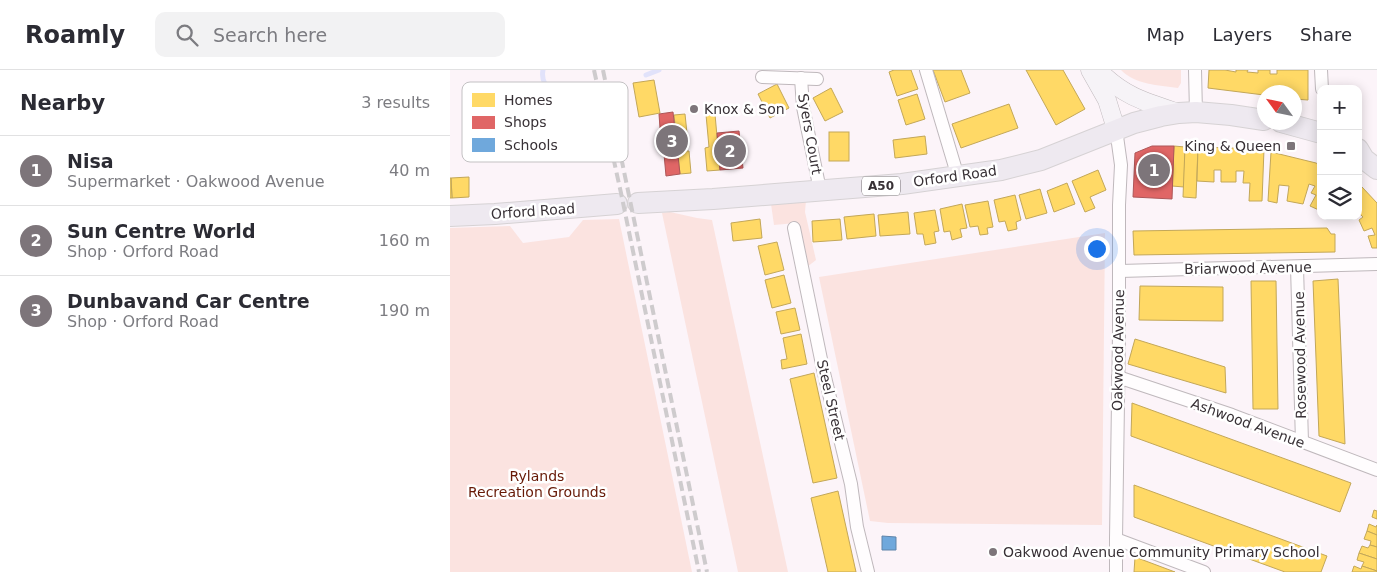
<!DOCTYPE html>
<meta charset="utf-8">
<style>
body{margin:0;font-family:"DejaVu Sans",sans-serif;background:#f2f2f3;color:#2b2b33}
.controls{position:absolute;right:15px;top:15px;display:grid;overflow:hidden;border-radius:10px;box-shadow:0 2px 12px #0003}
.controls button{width:45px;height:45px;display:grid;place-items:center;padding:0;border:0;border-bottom:1px solid #e1e1e2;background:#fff;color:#2b2b33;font:25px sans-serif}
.compass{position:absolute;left:807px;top:15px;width:45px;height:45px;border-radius:50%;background:#fff;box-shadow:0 2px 12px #0003;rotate:303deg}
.you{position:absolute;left:646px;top:178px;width:18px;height:18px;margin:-12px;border:4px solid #fff;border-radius:50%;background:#1a73e8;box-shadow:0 0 0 8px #1a73e833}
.badge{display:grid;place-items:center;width:32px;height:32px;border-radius:50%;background:#7d757a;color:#fff;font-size:16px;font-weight:700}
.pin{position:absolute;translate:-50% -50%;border:2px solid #fff;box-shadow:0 1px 5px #0006}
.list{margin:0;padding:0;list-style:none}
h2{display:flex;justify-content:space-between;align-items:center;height:65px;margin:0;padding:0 20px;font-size:21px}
h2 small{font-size:16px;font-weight:400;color:#7c7c81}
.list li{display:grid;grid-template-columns:32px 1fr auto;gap:15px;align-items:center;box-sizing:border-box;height:70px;padding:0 20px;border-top:1px solid #e1e1e2}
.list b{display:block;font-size:19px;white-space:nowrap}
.list p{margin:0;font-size:16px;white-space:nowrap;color:#7c7c81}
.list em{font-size:16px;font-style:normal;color:#7c7c81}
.icon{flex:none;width:28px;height:28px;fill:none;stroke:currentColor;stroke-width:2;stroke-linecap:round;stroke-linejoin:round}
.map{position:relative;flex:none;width:927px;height:502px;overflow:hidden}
header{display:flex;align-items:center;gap:30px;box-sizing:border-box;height:70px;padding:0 25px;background:#fff;border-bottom:1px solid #e1e1e2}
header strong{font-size:24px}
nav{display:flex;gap:28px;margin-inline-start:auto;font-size:18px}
.search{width:350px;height:45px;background:#f2f2f3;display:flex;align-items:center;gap:12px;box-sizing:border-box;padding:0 18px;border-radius:10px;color:#7c7c81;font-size:19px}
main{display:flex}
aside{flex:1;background:#fff}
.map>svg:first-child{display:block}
</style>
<header>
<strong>Roamly</strong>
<div class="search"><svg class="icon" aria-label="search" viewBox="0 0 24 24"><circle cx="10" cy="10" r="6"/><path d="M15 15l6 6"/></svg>Search here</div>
<nav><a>Map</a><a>Layers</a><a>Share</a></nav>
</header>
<main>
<aside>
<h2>Nearby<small>3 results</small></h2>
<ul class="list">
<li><span class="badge">1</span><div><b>Nisa</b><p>Supermarket · Oakwood Avenue</p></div><em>40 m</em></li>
<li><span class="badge">2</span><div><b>Sun Centre World</b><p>Shop · Orford Road</p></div><em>160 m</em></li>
<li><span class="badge">3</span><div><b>Dunbavand Car Centre</b><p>Shop · Orford Road</p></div><em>190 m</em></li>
</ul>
</aside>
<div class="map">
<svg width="927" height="502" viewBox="0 0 927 502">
<rect width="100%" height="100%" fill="#fcf4f9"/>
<g fill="#fbe3e0">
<path d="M671,0H731V13L728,18C708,15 686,15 671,0Z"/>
<path d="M356,130L355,142L366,190L357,197L346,153L324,155L321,134Z"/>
<path d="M220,142L247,148L262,150L338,502H288L212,143Z"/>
<path d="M169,149L242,502H0V158L60,156L73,173L119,167L133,150Z"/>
<path d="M655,163L652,455L438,453L420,451L369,207Z"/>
</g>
<g fill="#ffd966" stroke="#c3a758">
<path d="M444,0H461L468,19L447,26L439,2Z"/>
<path d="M483,0H511L520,23L495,32Z"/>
<path d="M576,0H613L635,39L606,55Z"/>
<path d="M759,0H775L786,2V0H798L797,2L808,3V0H820V4H827V0H858V30L844,29V22H814V25L758,18Z"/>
<path d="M204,10L210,43L189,47L183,13Z"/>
<path d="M327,14L339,38L320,48L308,24Z"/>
<path d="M381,18L393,42L375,51L363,28Z"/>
<path d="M467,24L475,49L456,55L448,30Z"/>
<path d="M264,33L270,100L257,101L255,78L259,77L255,34Z"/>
<path d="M559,34L568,58L511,78L502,54Z"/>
<path d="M235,44L238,73L234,74L235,81H239L241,103L230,104L224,45Z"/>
<rect x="379" y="62" width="20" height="29"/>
<path d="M475,66L477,84L445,88L443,70Z"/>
<path d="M724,76L735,77L734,117L722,116Z"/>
<path d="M735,77H748L746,128L733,127Z"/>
<path d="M748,77L814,79L812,131H799L800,113H793L794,101H786V112H771V100H764V112L747,111Z"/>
<path d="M821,82L866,93L871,96V141L860,136L866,125L861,123L865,116L859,114L853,134L837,131L839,116L829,115L827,133L818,131Z"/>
<path d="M648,100L656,120L640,127L645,138L635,142L622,111Z"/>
<path d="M19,107V127L2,128L1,108Z"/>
<path d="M0,108H1L2,128H0Z"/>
<path d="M617,113L625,134L604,142L597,121Z"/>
<path d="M908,115L912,117L927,133V178H922L918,166L925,165L922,158L914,161L909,150L913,147L908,142Z"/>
<path d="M590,119L597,143L576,149L569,125Z"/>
<path d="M565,125L571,150L566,152L567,159L558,161L555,151L549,152L544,130Z"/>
<path d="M538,131L543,157L537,158L538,164L530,165L528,156L520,157L515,135Z"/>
<path d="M512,134L517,158L510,159L512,167L502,170L500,161L494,162L490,139Z"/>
<path d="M485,140L489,161L484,162L486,173L475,175L473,164H467L464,143Z"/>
<path d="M458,142L460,164L430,166L428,145Z"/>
<path d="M424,144L426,166L397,169L394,147Z"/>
<path d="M310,149L312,168L283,171L281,153Z"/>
<path d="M390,149L392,170L363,172L362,151Z"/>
<path d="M877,158L881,164H885V182L684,185L683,161Z"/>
<path d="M327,172L334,200L315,205L308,176Z"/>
<path d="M334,205L341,233L322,238L315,210Z"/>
<path d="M888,209L895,374L869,366L863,211Z"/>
<path d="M801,211H826L828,339H803Z"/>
<path d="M690,216L773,217V251L689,250Z"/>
<path d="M345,238L350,260L331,264L326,242Z"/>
<path d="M351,264L357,294L332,299L331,290L337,289L333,268Z"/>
<path d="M685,269L775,297L776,323L678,294Z"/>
<path d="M364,303L387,408L363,413L340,309Z"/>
<path d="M682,333L901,413L890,442L681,366Z"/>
<path d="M684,415L877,486L871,502H835L684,447Z"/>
<path d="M388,421L406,502H378L361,428Z"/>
<path d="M924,440L927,441V449L922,447Z"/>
<path d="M919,454L926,457L927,455V465L917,461Z"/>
<path d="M917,461L927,465V477L920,475L921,471L914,469Z"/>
<path d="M920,475L927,477V489L909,483L912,476L918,478Z"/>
<path d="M909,483L927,489V501L912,496L914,492L907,490Z"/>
<path d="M685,487L725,502H684Z"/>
<path d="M904,496L911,499L912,496L927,501V502H902Z"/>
</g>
<g fill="#e06666" stroke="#ae5658">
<path d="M223,42L230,104L216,106L214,84L220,83L217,57L210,58L209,44Z"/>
<path d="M289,61L293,98L270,100L267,63Z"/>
<path d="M702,76H724L722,129L683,127L685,83Z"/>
</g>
<path fill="#6fa8dc" stroke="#5e84aa" d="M432,466L446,467V480H432Z"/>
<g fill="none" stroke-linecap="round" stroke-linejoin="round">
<g stroke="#e1e2fa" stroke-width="5">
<path d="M93,0C91,10 96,20 107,23C112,24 119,23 124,23"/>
<path d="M196,5L209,0"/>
</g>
<g stroke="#bfb8bc" stroke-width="14">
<g id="street">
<path d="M476,0L508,107"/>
<path d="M745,0L746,42"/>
<path d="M871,0L872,19"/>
<path d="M312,7L367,9"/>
<path d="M351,8L353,37L370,120"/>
<path d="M666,59L671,95L669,135V263L666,469V502"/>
<path d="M344,158L373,299L401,414L407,457L418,502"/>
<path d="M847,197L852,372"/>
<path d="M670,201L927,194"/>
<path d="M668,307L782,345L927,400"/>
<path d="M666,469L754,502"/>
</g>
</g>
<g stroke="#bfb8bc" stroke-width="19">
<g id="secondary">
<path d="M640,0L657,30L666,59"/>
<path d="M648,0C673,26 695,32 729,43"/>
</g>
</g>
<g stroke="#d6d2d4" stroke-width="22">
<g id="primary">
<path d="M831,52L871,63"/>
<path d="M908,79L914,89L927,99"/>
<path d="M188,133L263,129L452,114L551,100L591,90L684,53L711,46L729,43L746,42L781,45L814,50"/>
<path d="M0,146L45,144L167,134"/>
</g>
</g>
<use href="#street" stroke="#fffdfe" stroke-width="12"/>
<use href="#secondary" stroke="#f6f3f7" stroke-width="18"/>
<use href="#primary" stroke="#eee9f0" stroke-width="20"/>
<g stroke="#cecbcd" stroke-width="4" stroke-dasharray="10 5" stroke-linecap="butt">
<path d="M144,0L171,123L249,502"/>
<path d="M153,0L257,502"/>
</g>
</g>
<g fill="#7d757a" stroke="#fff" stroke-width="2">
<circle cx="244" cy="39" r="5"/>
<rect x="836" y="71" width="10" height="10" rx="2.5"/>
<circle cx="543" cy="482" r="5"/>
</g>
<g text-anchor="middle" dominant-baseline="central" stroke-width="5" stroke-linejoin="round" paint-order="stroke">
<rect fill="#fff" stroke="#746f72" stroke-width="1" x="412" y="106.5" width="38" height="19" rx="4"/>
<g font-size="12" font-weight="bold" fill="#383136">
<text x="431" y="116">A50</text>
</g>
<g font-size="14" fill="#383136" stroke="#fff" text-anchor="start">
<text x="254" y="39">Knox &amp; Son</text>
<text x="831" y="76" text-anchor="end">King &amp; Queen</text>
<text x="553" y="482">Oakwood Avenue Community Primary School</text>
</g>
<g font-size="14" fill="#383136" stroke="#fff">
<text transform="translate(360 64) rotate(80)">Syers Court</text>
<text transform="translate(505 106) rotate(-8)">Orford Road</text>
<text transform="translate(83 141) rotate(-4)">Orford Road</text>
<text transform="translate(798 198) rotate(-1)">Briarwood Avenue</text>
<text transform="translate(668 280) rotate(-89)">Oakwood Avenue</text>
<text transform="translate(850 285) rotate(-91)">Rosewood Avenue</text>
<text transform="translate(381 330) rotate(77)">Steel Street</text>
<text transform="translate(798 353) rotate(20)">Ashwood Avenue</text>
</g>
<g font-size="14" fill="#671906" stroke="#fff">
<text x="87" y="406">Rylands<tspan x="87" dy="16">Recreation Grounds</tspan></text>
</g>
</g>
<rect x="12" y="12" width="166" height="80" rx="8" fill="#fff" stroke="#c3c1c3" stroke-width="1"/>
<rect x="22" y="23" width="23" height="14" fill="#ffd966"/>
<rect x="22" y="46" width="23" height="13" fill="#e06666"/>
<rect x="22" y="68" width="23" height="14" fill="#6fa8dc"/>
<g font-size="14" fill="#383136">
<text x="54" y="35">Homes</text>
<text x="54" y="57">Shops</text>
<text x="54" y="80">Schools</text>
</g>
</svg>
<div class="controls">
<button>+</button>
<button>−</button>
<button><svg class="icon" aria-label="layers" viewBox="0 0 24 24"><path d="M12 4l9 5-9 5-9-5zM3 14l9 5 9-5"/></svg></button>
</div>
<svg class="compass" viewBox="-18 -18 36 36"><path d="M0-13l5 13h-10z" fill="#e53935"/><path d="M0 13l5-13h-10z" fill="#7c7c81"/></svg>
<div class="you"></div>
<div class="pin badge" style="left:704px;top:100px">1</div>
<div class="pin badge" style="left:280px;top:81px">2</div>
<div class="pin badge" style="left:222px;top:71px">3</div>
</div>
</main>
